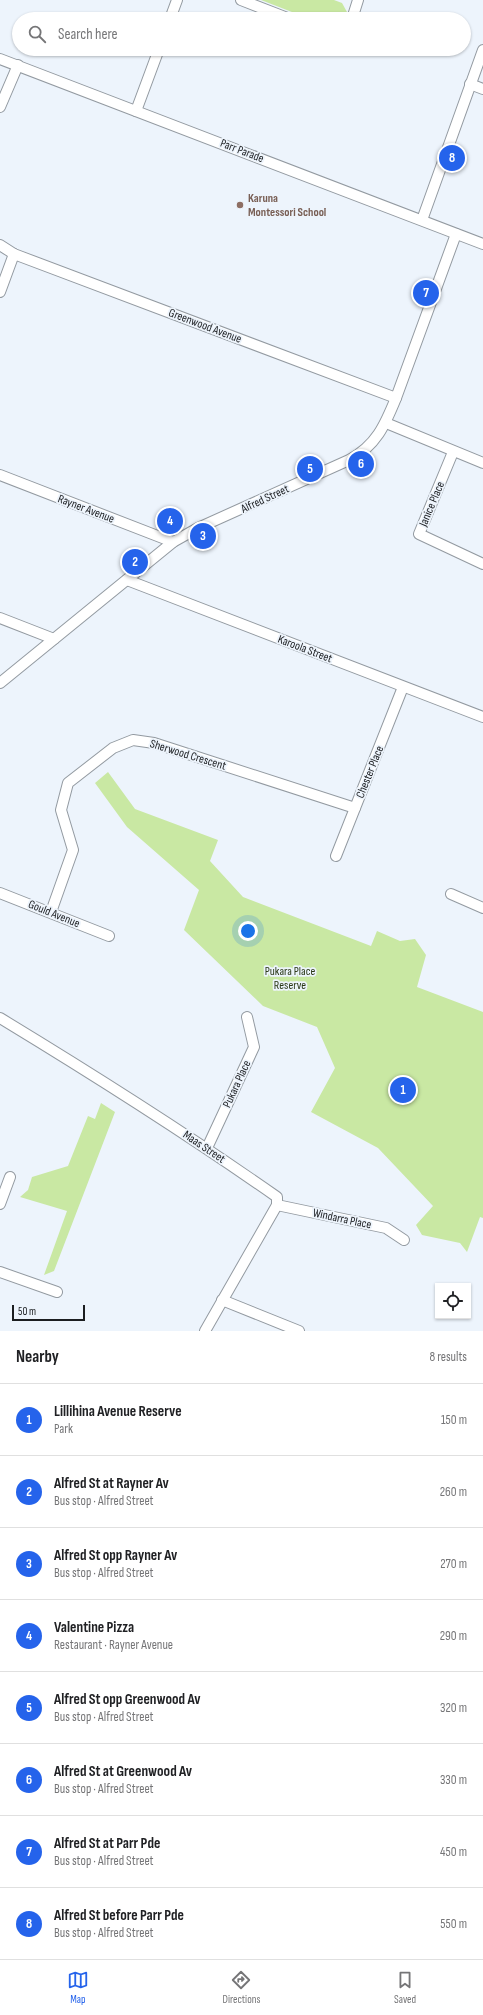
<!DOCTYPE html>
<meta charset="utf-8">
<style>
body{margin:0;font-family:"Sofia Sans Condensed",sans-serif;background:#f6f6f6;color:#202124}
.controls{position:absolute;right:12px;bottom:12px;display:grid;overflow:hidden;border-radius:0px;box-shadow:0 1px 3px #0004}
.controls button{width:36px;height:36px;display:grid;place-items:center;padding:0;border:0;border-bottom:1px solid #e0e0e0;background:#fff;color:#202124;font:20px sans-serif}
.scale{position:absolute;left:12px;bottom:10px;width:73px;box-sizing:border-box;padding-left:4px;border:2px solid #1b1d20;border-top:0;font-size:11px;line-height:14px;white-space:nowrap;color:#1b1d20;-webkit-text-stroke:3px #edf4fc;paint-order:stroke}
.you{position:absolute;left:248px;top:931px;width:14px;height:14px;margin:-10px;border:3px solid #fff;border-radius:50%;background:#1a73e8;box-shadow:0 0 0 6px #1a73e833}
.badge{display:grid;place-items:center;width:26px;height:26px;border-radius:50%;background:#2563eb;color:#fff;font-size:13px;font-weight:700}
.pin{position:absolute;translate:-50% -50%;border:2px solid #fff;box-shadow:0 1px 4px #0006}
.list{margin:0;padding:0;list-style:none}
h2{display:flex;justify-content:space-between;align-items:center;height:52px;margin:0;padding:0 16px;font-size:17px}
h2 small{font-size:13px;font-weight:400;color:#757577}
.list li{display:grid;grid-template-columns:26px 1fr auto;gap:12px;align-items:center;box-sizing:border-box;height:72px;padding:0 16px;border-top:1px solid #e0e0e0}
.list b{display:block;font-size:15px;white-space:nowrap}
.list p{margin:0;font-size:13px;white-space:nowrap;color:#757577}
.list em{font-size:13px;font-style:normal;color:#757577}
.icon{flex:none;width:22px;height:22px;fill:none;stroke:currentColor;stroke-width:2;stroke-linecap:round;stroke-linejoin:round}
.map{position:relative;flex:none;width:483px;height:1331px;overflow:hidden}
.search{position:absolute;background:#fff;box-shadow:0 1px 3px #0004;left:12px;right:12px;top:12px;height:44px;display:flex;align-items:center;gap:10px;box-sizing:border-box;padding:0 14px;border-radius:22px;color:#757577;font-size:15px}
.sheet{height:628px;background:#fff}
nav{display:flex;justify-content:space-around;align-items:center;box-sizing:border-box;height:56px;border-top:1px solid #e0e0e0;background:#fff;font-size:11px;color:#757577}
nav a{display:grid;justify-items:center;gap:2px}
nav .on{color:#2563eb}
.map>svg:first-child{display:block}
</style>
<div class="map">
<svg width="483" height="1331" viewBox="0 0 483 1331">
<rect width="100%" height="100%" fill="#edf4fc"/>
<g fill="#c9e8a3">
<path d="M261,0H334L342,3L347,12L346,18L310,19Z"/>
<path d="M108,772L135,809L218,840L210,861L243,897L371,946L377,931L400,941L415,939L426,955L417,987L483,1012V1218L480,1217L467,1252L460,1243L422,1235L416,1225L433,1206L378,1148L311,1112L335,1068L317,1027L263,1006L184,930L199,890L127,827L95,783Z"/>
<path d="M101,1103L115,1112L54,1271L44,1275L67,1211L20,1197L28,1190L32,1177L68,1166L88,1116L95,1119Z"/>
</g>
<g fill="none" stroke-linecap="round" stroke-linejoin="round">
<g stroke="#939aa1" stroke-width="12">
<g id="minor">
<path d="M241,0L290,19"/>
<path d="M170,19L177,0"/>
<path d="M352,19L358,0"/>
<path d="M0,59L483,244"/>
<path d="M470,84L483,89"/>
<path d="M0,107L18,65"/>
<path d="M136,111L159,49"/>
<path d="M422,220L483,50"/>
<path d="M0,245L14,254L396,398"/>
<path d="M0,292L14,254"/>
<path d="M386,423L483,463"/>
<path d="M453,452L419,534L483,564"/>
<path d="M0,475L173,542"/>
<path d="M127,580L483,717"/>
<path d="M0,618L54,639"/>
<path d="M0,683L173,542L198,528L349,460C376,446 385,425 396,398L456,234"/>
<path d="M336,856L403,687"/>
<path d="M0,893L109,936"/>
<path d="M451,894L483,908"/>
<path d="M51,912L73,850L61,810L68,783L113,748L133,740L154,743L355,808"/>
<path d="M0,1018C94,1075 187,1134 277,1197V1205L205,1331"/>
<path d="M207,1148L254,1047L247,1017"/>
<path d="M0,1204L10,1177"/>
<path d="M277,1205L386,1228L404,1240"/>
<path d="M0,1272L57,1292"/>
<path d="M222,1300L299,1331"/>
</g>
</g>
<use href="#minor" stroke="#fff" stroke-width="10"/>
</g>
<circle fill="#8d6e63" stroke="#edf4fc" stroke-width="1.5" cx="240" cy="205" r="4"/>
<g text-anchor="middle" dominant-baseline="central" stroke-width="3.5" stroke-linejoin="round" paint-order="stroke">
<g font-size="12" fill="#1b1d20" stroke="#edf4fc">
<text transform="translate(242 151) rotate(21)">Parr Parade</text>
<text transform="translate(205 326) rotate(21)">Greenwood Avenue</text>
<text transform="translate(265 499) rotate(-25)">Alfred Street</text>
<text transform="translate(432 504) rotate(-67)">Janice Place</text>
<text transform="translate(86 509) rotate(21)">Rayner Avenue</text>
<text transform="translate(305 649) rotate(21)">Karoola Street</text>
<text transform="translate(188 755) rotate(17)">Sherwood Crescent</text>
<text transform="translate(370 772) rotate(-68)">Chester Place</text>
<text transform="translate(54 914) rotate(22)">Gould Avenue</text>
<text transform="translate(237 1084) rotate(-65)">Pukara Place</text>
<text transform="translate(204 1147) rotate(34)">Maas Street</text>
<text transform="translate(342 1219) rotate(12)">Windarra Place</text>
</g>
<g font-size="12" font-weight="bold" fill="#785e54" stroke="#edf4fc" text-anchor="start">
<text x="248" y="198">Karuna<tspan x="248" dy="14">Montessori School</tspan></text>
</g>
<g font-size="12" fill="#293715" stroke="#edf4fc">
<text x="290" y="971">Pukara Place<tspan x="290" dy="14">Reserve</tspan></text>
</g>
</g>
</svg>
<div class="controls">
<button><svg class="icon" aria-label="locate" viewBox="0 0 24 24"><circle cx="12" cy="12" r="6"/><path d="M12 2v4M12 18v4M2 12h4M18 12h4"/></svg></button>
</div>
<div class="scale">50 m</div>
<div class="you"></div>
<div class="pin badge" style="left:403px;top:1090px">1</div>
<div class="pin badge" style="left:135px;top:562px">2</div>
<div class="pin badge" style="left:203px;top:536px">3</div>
<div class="pin badge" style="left:170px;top:521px">4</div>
<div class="pin badge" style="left:310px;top:469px">5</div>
<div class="pin badge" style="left:361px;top:464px">6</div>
<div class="pin badge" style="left:426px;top:293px">7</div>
<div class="pin badge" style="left:452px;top:158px">8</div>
<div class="search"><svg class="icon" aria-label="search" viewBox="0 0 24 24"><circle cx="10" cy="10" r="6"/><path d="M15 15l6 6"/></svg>Search here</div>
</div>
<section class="sheet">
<h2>Nearby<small>8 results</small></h2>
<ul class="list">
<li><span class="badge">1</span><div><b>Lillihina Avenue Reserve</b><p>Park</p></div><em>150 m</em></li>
<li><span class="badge">2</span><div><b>Alfred St at Rayner Av</b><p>Bus stop · Alfred Street</p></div><em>260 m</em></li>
<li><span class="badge">3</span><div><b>Alfred St opp Rayner Av</b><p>Bus stop · Alfred Street</p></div><em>270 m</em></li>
<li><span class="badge">4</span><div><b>Valentine Pizza</b><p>Restaurant · Rayner Avenue</p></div><em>290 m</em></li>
<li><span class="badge">5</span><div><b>Alfred St opp Greenwood Av</b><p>Bus stop · Alfred Street</p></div><em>320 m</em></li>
<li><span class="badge">6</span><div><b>Alfred St at Greenwood Av</b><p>Bus stop · Alfred Street</p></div><em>330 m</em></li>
<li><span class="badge">7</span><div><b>Alfred St at Parr Pde</b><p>Bus stop · Alfred Street</p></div><em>450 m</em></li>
<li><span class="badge">8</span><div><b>Alfred St before Parr Pde</b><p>Bus stop · Alfred Street</p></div><em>550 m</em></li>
</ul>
</section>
<nav>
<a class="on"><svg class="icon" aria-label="map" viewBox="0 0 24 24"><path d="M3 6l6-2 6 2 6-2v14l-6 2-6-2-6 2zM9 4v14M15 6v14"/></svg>Map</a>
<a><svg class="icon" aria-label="directions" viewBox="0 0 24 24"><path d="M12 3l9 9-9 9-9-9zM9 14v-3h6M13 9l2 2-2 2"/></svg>Directions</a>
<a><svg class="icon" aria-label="saved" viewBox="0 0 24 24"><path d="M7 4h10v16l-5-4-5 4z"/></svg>Saved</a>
</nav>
